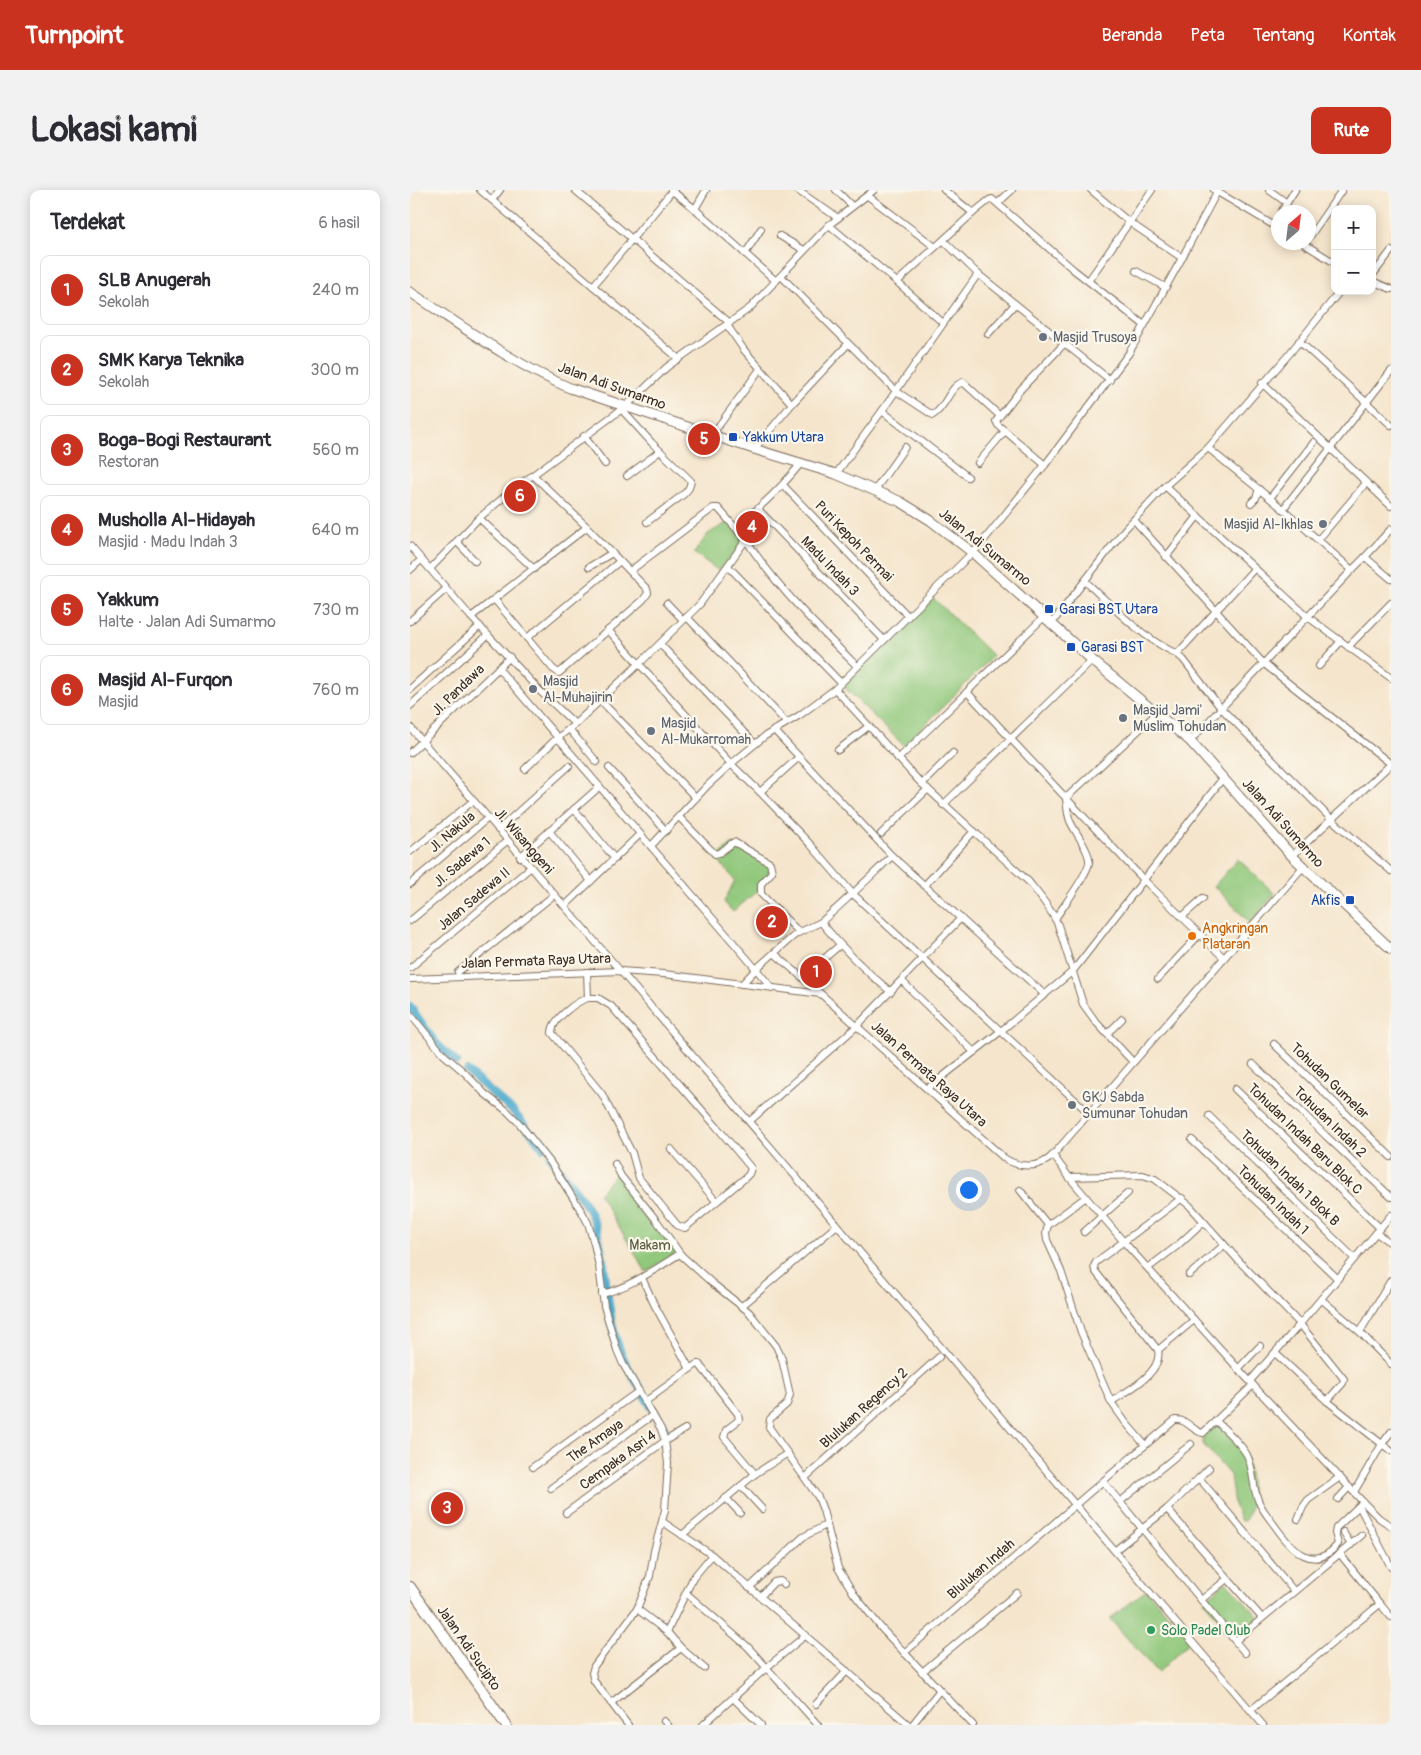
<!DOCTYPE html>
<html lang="id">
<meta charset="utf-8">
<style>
body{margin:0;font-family:Pangolin,sans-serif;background:#f2f2f3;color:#2b2b33}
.controls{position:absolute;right:15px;top:15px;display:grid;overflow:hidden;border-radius:10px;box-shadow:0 2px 12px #0003}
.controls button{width:45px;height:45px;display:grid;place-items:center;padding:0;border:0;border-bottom:1px solid #e1e1e2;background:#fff;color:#2b2b33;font:25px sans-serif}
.compass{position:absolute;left:861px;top:15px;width:45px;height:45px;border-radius:50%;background:#fff;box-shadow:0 2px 12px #0003;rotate:28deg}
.you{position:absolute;left:558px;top:999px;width:18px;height:18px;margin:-12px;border:4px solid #fff;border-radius:50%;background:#1a73e8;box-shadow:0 0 0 8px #1a73e833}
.badge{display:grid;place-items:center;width:32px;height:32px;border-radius:50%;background:#c8321e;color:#fff;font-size:16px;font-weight:700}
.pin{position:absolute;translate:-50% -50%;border:2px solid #fff;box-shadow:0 1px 5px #0006}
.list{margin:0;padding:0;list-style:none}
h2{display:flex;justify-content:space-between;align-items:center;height:65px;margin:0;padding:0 20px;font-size:21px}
h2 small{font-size:16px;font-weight:400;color:#7c7c81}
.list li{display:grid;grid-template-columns:32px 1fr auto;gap:15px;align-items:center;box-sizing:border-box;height:70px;margin:0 10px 10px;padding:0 10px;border:1px solid #e1e1e2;border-radius:10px}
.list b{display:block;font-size:19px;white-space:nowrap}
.list p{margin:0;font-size:16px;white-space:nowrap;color:#7c7c81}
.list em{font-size:16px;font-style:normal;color:#7c7c81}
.map{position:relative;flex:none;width:981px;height:1535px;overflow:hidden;border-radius:10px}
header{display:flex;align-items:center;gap:30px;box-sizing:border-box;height:70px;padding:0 25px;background:#c8321e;color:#fff}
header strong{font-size:24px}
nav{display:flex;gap:28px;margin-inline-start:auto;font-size:18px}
.intro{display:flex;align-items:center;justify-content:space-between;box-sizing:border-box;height:120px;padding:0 30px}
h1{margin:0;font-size:35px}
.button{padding:12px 22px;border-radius:10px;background:#c8321e;color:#fff;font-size:18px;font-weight:700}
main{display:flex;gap:30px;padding:0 30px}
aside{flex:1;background:#fff;border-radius:10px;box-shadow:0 2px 12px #0003}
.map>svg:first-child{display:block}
</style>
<header>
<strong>Turnpoint</strong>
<nav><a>Beranda</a><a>Peta</a><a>Tentang</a><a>Kontak</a></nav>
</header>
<div class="intro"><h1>Lokasi kami</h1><a class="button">Rute</a></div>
<main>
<aside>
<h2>Terdekat<small>6 hasil</small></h2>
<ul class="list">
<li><span class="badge">1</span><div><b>SLB Anugerah</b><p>Sekolah</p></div><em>240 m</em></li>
<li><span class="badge">2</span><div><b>SMK Karya Teknika</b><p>Sekolah</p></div><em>300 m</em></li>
<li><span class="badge">3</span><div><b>Boga-Bogi Restaurant</b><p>Restoran</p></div><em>560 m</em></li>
<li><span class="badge">4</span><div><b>Musholla Al-Hidayah</b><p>Masjid · Madu Indah 3</p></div><em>640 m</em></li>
<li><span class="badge">5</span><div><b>Yakkum</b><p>Halte · Jalan Adi Sumarmo</p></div><em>730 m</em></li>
<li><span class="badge">6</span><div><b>Masjid Al-Furqon</b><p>Masjid</p></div><em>760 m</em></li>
</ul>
</aside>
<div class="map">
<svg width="981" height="1535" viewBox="0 0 981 1535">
<rect width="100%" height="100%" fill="#fbf7ec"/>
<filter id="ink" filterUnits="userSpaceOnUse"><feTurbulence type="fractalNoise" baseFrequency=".02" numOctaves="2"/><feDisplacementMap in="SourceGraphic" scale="10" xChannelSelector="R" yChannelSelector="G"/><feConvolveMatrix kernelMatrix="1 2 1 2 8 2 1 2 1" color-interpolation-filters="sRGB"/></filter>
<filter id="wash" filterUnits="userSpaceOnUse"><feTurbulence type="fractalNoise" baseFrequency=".0096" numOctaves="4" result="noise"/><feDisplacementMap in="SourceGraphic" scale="20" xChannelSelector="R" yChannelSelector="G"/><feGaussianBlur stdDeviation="1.12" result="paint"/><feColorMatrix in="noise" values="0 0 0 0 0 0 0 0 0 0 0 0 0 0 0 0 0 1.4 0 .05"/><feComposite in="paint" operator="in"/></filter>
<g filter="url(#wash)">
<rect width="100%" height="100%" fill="#f5e5cc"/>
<g fill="#91c87c" stroke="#66794d">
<path d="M318,332L334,351L309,381L284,363L298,344Z"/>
<path d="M523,408L583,466L494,556L432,495Z"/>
<path d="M322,654L359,673L361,678L348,700L323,722L314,712L325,690L306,668Z"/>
<path d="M828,669L865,704L840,733L804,696Z"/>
<path d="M206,983L267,1062L236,1082L189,1004Z"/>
<path d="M806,1234L832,1261L837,1270L843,1312L835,1331H831L824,1315L820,1285L793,1254V1244Z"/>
<path d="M816,1392L849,1427L825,1448L794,1411Z"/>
<path d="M736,1400L781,1450L748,1483L700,1429Z"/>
</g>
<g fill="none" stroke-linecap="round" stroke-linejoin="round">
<g stroke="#50acce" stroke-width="8">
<path d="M0,816L25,852L46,872"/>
<path d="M57,881L103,921L133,958"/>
<path d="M140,967C153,985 173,1006 182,1027C200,1071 193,1121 212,1165C224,1192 242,1216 256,1242"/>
</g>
</g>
</g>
<g filter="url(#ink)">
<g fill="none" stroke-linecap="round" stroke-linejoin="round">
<g stroke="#7c6b5b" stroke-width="8">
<g id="minor">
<path d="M70,0L269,169"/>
<path d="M165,0L320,133"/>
<path d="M261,0L285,19L366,91"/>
<path d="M387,0L428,28"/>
<path d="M426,0L442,16"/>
<path d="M534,0L563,23"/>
<path d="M681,0L719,32L772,68"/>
<path d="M804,0L868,38"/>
<path d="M859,0L877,13"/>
<path d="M458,6L525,57"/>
<path d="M82,10L90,0"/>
<path d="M588,13L602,0"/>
<path d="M285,19L296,0"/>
<path d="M871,22L885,0"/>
<path d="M419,35L487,92L563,23L579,10L582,9L664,80L734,135"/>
<path d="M370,46L394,60"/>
<path d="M898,49L932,0"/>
<path d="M534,51L568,84L700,190"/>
<path d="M891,52L925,73"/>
<path d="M335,64L351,39"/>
<path d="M726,81L755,97"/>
<path d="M371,86L486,201L521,224L523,225C536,218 539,196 553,192L589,225"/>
<path d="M962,86L981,61"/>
<path d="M679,90L742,0"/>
<path d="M962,91L981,99"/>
<path d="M487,92L533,133"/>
<path d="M183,96L262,1"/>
<path d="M317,135L334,160L382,214"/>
<path d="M578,144L605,114"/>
<path d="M889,151L981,235"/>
<path d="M852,193L981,316"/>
<path d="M211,219L242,253L281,291L279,298L274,304L237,332"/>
<path d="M472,221L558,287"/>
<path d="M302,245L350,179"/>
<path d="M174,246L195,274"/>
<path d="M344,259L382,214L438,154"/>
<path d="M568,273L595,241"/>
<path d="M635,275L588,235L586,231L611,199L654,154"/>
<path d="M426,284L472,221L568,84"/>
<path d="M217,286L250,261"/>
<path d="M373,295L498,426"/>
<path d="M755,296L898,427L981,488"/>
<path d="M465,300L495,257"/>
<path d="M860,308L904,252"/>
<path d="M841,313L846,308L849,299"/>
<path d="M348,319L474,450"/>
<path d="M873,319L981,181"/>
<path d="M69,328L124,379"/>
<path d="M724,330L853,473L981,574"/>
<path d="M326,337C350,318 372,297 392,272"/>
<path d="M981,339L955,367L981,389"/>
<path d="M336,350C366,396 408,438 447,476"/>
<path d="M908,350L956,293"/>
<path d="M47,352L65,371"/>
<path d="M0,356L61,427L131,502L165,534L229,474L290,414L336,350L308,318H303L220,381"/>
<path d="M756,367L788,326"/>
<path d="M318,376L431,493"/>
<path d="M179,377L202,363"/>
<path d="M20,379L69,328L100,302L216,216L257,177L340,118L419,35L464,0"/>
<path d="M844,379L767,464L773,469L810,517L921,629L981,681"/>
<path d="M0,380L11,370"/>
<path d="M942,380L955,367"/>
<path d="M675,391C704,418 731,447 767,464"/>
<path d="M84,409L143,479L149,483L233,410L238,403L237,399L177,337L123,285"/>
<path d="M257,413L273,430"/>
<path d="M61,427L177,337"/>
<path d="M277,427L376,532"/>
<path d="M0,431L36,399"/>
<path d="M642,433L715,339L755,296L798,258L880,163L930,101"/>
<path d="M198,440L321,574L350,602L400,654L442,703L679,923"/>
<path d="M117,448L210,371"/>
<path d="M250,454L345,554"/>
<path d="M938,457L981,413"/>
<path d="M909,476L931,451"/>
<path d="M88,478L346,779L364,763L410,803"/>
<path d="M0,499L70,436"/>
<path d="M425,499L509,591L619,692C630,706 641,719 648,735L673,814L686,832L723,872"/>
<path d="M557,502L656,608C657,616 657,623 660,631C664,641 681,662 679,673C676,687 654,715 645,729"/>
<path d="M190,510L286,608"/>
<path d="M0,516L78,445"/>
<path d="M746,524L656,608L734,690L814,768"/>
<path d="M0,537L213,784L853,1535"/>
<path d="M159,539L187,572"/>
<path d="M364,540L482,666L635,805"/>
<path d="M780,551L942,380L873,319L798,258"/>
<path d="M428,560L459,536"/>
<path d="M0,563L100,467"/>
<path d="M488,569L635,426"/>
<path d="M199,578L256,641"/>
<path d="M115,579L144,551L165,534"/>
<path d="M512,594L543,563"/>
<path d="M350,602L389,567"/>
<path d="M533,615L682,470"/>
<path d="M164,619L205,669"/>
<path d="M269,627L305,664L309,663L324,652L360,673L362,682L351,694V704L389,742"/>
<path d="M88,640L159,576"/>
<path d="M139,641L181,691"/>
<path d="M471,644L518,599"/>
<path d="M241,656L298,595L321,574L355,546L390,525L425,499L570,355L635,275L719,163L772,68L808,0"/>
<path d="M0,662L63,611"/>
<path d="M882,666L981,574"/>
<path d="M110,667L187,599"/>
<path d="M0,694L78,628"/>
<path d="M515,695L564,641"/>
<path d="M158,713L227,647"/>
<path d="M772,727L793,708"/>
<path d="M0,731L97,651"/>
<path d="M411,732C436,711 459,688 482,666"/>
<path d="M364,763L386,744L411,732C432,758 455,781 481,802"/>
<path d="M409,773L430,755"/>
<path d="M0,778L120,678"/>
<path d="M48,782L144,705"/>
<path d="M177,782L178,808"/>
<path d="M0,789L210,781L254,784L411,804L594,968C609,978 630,979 643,965L893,677"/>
<path d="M748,789L790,744"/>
<path d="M492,791L564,862"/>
<path d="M332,794L346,779L361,797"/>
<path d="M178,808H188L201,816L306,936L341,978L339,984L335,988L275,1038L268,1036L229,988L222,963L192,904L142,843C141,830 167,811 178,808Z"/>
<path d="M0,824L33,864L55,883L74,903L97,921L109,933L140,972L172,1022L178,1033L184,1054L189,1076L194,1116L207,1160L213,1174L251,1239L255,1251L258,1273L255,1320L244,1361L240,1386L227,1419L184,1476L182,1483L184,1491L218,1535"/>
<path d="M697,844L712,829"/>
<path d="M864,854L981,967"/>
<path d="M843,874L916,946L981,1007"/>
<path d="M518,898L591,841L663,781L813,588"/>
<path d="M825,899L970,1038"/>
<path d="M799,926L944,1068"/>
<path d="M341,930L447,836L551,728"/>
<path d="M782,950L927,1088"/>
<path d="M261,959L306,1011"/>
<path d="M643,965L659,987L713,1051L843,1195L953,1312L969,1328L981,1336"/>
<path d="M205,974L211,986L247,1031L271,1065"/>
<path d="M659,987L733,985L745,989L779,1015L829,1071L890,1134L981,1025"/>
<path d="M610,1000L638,1035"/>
<path d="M676,1007L638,1035L636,1043L637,1050L651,1081L671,1142L701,1212L716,1233L735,1255"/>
<path d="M674,1042L718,1003"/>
<path d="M966,1043L981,1053"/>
<path d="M738,1078L767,1056L793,1032"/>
<path d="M779,1085L814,1055"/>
<path d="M232,1088L244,1114L280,1179L236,1211"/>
<path d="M192,1104C220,1097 244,1080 268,1065H271L302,1093L339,1122L366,1156L372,1169L380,1205L377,1214L360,1229L359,1237L408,1307L413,1320L428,1378L444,1404L472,1439L563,1535"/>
<path d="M911,1109L950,1142L981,1174"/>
<path d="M332,1116L426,1036"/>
<path d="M950,1142L981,1090"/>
<path d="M748,1160L784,1130"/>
<path d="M865,1163L917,1211L981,1261"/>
<path d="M280,1179L287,1174H289L328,1224L329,1230L316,1240L314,1247L345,1284"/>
<path d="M828,1179L850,1156"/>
<path d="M840,1191L890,1134L934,1189L933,1193L917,1211"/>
<path d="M701,1212C718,1200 753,1183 748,1160L685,1081L684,1076L686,1072L772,1008"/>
<path d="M806,1231C816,1241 830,1252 837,1265C844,1279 842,1296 848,1310C852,1320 859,1328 865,1336C881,1359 904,1384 928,1354L925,1343L926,1338L953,1312"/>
<path d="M123,1277L229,1201"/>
<path d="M395,1288L529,1167"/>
<path d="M789,1288L799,1278"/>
<path d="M696,1295L835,1463"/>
<path d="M331,1296L352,1319"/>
<path d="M141,1298L243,1225"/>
<path d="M944,1302L972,1254L981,1242"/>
<path d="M316,1308L330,1323"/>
<path d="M928,1309L939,1297"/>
<path d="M711,1311L781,1254"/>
<path d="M949,1316L981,1377"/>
<path d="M757,1319L852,1428"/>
<path d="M156,1323L255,1251L275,1239"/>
<path d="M888,1329L893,1317L898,1310L930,1287"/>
<path d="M253,1332L302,1365L499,1535"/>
<path d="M933,1342L941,1355"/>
<path d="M272,1345L345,1284L378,1263"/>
<path d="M708,1358L757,1319L789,1288L884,1401"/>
<path d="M339,1398L393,1347L416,1335"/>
<path d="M276,1403L338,1457L408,1535"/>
<path d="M350,1407L364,1392L370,1391L374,1394"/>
<path d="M791,1410L817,1389"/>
<path d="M970,1414L981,1427"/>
<path d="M227,1419L257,1442L271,1458L294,1478"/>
<path d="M257,1442L283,1388L302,1365"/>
<path d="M825,1451L952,1345"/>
<path d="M494,1463L679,1303L765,1230C778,1229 782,1241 793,1243L843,1195"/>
<path d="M512,1482L607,1403"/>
<path d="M323,1508L351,1535"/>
<path d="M201,1513L271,1458"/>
<path d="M406,1514L437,1481"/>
<path d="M841,1520L970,1414L930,1364"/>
<path d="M254,1531L258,1535"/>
<path d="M293,1535L356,1478L396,1445"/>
<path d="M502,1535L529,1501"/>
</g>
</g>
<g stroke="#7c6b5b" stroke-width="11">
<path id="secondary" d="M0,102C52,136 103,174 160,198L344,259L426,284L491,312L520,330L563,363L682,470L780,551L882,666L981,759"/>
</g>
<g stroke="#7c6b5b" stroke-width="12">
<path id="trunk" d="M0,1397L96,1535"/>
</g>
<use href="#minor" stroke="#fff" stroke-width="6"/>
<use href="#secondary" stroke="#fff" stroke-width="9"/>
<use href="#trunk" stroke="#fff" stroke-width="10"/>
</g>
</g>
<g fill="#6b7280" stroke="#fbf7ec" stroke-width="2">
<circle cx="633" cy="147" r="5"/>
<circle cx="913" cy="334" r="5"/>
<circle cx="123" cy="499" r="5"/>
<circle cx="713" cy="528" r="5"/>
<circle cx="241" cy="541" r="5"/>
<circle cx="662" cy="915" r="5"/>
</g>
<g fill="#1a4fb4" stroke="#fbf7ec" stroke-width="2">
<rect x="318" y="242" width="10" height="10" rx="2.5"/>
<rect x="634" y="414" width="10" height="10" rx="2.5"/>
<rect x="656" y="452" width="10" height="10" rx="2.5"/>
<rect x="935" y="705" width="10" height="10" rx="2.5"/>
</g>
<circle fill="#e8710a" stroke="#fbf7ec" stroke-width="2" cx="782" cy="746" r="5"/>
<circle fill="#2e9e5b" stroke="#fbf7ec" stroke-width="2" cx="741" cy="1440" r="5"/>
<g text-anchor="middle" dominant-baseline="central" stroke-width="4.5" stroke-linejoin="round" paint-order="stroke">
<g font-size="14" fill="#5b616d" stroke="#fbf7ec" text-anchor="start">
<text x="643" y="147">Masjid Trusoya</text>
<text x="903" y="334" text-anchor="end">Masjid Al-Ikhlas</text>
<text x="133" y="491">Masjid<tspan x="133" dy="16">Al-Muhajirin</tspan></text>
<text x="723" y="520">Masjid Jami'<tspan x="723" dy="16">Muslim Tohudan</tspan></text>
<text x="251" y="533">Masjid<tspan x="251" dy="16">Al-Mukarromah</tspan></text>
<text x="672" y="907">GKJ Sabda<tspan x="672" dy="16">Sumunar Tohudan</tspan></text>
</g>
<g font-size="14" fill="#3b2a1e" stroke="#fbf7ec">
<text transform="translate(202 196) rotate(20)">Jalan Adi Sumarmo</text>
<text transform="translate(444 351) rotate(46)">Puri Kepoh Permai</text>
<text transform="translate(575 357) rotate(39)">Jalan Adi Sumarmo</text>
<text transform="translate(420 376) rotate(46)">Madu Indah 3</text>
<text transform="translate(48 500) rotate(-44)">Jl. Pandawa</text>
<text transform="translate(873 633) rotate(48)">Jalan Adi Sumarmo</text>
<text transform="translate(42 642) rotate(-40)">Jl. Nakula</text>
<text transform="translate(114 651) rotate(49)">Jl. Wisanggeni</text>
<text transform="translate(52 672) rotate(-40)">Jl. Sadewa 1</text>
<text transform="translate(64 709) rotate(-40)">Jalan Sadewa II</text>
<text transform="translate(126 771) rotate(-2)">Jalan Permata Raya Utara</text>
<text transform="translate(519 884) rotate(42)">Jalan Permata Raya Utara</text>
<text transform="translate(920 891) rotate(44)">Tohudan Gumelar</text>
<text transform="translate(920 932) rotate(44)">Tohudan Indah 2</text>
<text transform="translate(895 949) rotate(44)">Tohudan Indah Baru Blok C</text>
<text transform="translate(880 988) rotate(44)">Tohudan Indah 1 Blok B</text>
<text transform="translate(863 1010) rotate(44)">Tohudan Indah 1</text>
<text transform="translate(454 1218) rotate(-42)">Blulukan Regency 2</text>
<text transform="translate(185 1251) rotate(-35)">The Amaya</text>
<text transform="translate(208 1270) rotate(-36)">Cempaka Asri 4</text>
<text transform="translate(571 1379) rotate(-41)">Blulukan Indah</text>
<text transform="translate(59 1458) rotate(55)">Jalan Adi Sucipto</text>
</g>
<g font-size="14" fill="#164399" stroke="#fbf7ec" text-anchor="start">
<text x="333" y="247">Yakkum Utara</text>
<text x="649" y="419">Garasi BST Utara</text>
<text x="671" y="457">Garasi BST</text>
<text x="930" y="710" text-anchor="end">Akfis</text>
</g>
<g font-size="14" fill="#c56008" stroke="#fbf7ec" text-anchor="start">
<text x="792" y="738">Angkringan<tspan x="792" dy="16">Plataran</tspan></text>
</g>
<g font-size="14" fill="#55593a" stroke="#fbf7ec">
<text x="240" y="1055">Makam</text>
</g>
<g font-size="14" fill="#27864d" stroke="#fbf7ec" text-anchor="start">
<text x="751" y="1440">Solo Padel Club</text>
</g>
</g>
</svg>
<div class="controls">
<button>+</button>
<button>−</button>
</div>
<svg class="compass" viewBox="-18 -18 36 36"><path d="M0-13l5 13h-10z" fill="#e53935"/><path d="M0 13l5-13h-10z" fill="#7c7c81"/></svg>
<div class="you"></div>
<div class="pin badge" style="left:406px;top:782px">1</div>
<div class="pin badge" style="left:362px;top:732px">2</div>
<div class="pin badge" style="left:37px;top:1318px">3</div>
<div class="pin badge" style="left:342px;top:337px">4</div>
<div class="pin badge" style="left:294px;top:249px">5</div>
<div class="pin badge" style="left:110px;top:306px">6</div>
</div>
</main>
